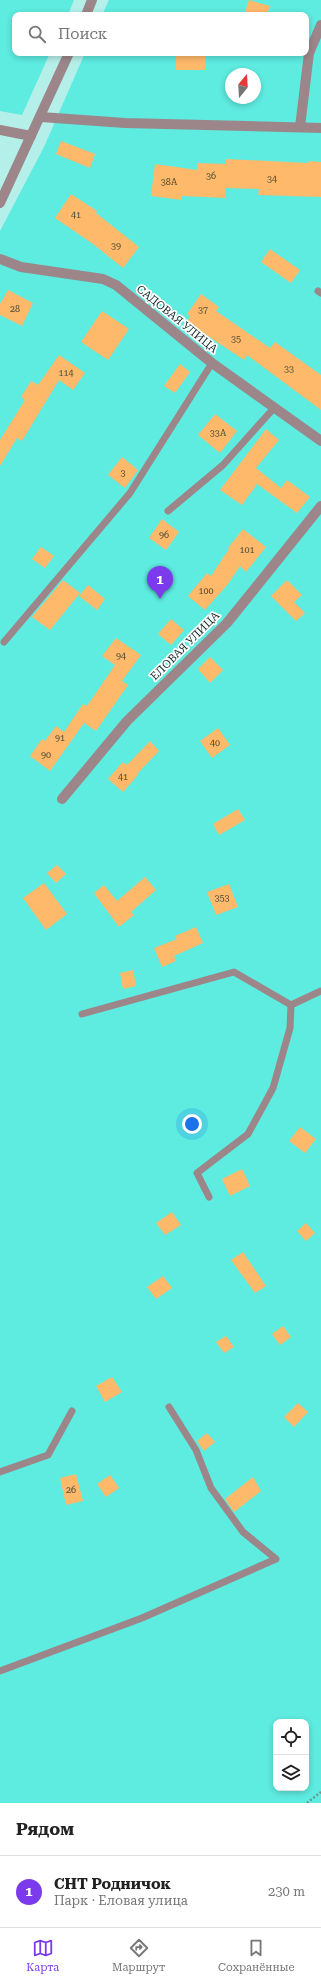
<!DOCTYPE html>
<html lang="ru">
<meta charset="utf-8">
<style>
body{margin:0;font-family:"Roboto Serif",serif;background:#f2f2f2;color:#222}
.controls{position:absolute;right:12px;bottom:12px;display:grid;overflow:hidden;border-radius:8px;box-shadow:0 2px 6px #0003}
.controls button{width:36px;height:36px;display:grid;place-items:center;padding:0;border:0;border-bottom:1px solid #e0e0e0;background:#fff;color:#222;font:20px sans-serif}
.compass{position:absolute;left:225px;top:68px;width:36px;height:36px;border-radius:50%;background:#fff;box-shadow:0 2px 6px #0003;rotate:18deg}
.you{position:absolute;left:192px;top:1124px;width:14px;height:14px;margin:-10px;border:3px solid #fff;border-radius:50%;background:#1a73e8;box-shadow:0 0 0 6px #1a73e833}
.badge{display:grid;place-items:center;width:26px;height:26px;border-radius:50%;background:#7c3aed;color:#fff;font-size:13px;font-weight:700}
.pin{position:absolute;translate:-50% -33px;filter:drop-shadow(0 1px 2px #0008)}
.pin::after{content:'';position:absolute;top:21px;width:14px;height:12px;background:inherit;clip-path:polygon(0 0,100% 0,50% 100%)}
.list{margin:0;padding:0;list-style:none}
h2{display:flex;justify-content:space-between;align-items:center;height:52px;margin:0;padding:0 16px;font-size:17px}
h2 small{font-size:13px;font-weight:400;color:#767676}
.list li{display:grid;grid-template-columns:26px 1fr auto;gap:12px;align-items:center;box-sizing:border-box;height:72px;padding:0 16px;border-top:1px solid #e0e0e0}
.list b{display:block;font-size:15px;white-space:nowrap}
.list p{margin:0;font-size:13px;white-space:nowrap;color:#767676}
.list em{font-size:13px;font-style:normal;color:#767676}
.icon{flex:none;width:22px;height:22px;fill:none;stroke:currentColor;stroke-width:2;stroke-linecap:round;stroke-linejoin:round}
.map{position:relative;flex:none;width:321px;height:1803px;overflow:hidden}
.search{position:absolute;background:#fff;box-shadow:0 2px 6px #0003;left:12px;right:12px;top:12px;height:44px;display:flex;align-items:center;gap:10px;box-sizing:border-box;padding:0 14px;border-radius:8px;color:#767676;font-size:15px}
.sheet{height:124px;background:#fff}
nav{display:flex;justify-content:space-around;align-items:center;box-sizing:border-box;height:56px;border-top:1px solid #e0e0e0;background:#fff;font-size:11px;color:#767676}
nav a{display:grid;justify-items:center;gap:2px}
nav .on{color:#7c3aed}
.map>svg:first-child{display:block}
</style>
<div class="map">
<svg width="321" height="1803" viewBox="0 0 321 1803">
<rect width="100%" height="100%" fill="#b5efe9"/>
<g fill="#5eebe0" fill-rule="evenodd">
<path d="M0,0H74L68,15H15V53H50L22,115L0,111Z"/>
<path d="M109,0H321V1803H0V231L44,147L85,53H306V15H102ZM231,74H255V98H231ZM276,1722H306V1788H276Z"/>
</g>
<g fill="#feb96a">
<path d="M249,0L270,6L267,15H244Z"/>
<rect x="176" y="53" width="29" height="17"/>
<path d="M61,141L95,154L90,168L56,154Z"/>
<path d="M226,159L308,163L309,161L321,162V197L258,195L259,189L225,188V198L182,196V200L151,196L155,164L197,170V163L226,164Z"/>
<path d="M71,194L97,211L96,213L139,247L123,268L93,244L55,218Z"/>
<path d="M270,249L300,270L291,283L261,262Z"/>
<path d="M8,290L33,303L22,326L0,315V304Z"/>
<path d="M201,294L219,307L216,311L270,348L275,342L321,375V410L247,355L244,360L187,322L190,316L187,314Z"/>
<path d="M102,311L129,329L108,360L81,342Z"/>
<path d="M59,355L85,373L73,390L59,380L22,441L17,438L0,466V440L25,400L21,397L31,381L38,385Z"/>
<path d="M180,364L190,372L175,393L164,386Z"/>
<path d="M215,414L237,431L220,453L198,435Z"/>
<path d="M266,429L279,440L256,468L281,488L287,480L310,497L297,513L257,484L242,505L220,490Z"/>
<path d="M122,457L138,470L125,488L108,475Z"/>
<path d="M162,519L179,532L166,550L149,538Z"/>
<path d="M243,529L266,547L246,572L240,566L228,584L205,610L188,596L207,573L211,576L229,549L228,548Z"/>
<path d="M41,547L54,556L45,568L32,559Z"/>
<path d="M63,580L80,593L50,630L32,617Z"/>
<path d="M287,580L302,595L294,602L305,613L296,621L271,596Z"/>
<path d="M88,585L105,599L97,610L79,596Z"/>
<path d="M171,619L184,630L171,645L158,634Z"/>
<path d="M116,638L141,655L122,681L128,685L96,731L84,723L50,771L30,756L42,739L45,741L56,726L64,732L83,704L87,706L115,665L102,656Z"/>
<path d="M210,657L223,670L210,683L198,669Z"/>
<path d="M218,728L230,745L212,758L200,741Z"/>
<path d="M150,741L159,751L137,774L138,775L123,792L108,779L123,762L127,765Z"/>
<path d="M238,809L245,820L219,835L213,824Z"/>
<path d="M57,865L66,874L56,883L47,873Z"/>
<path d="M145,877L156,890L131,912L134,915L119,927L94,893L104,885L117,901Z"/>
<path d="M44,883L67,914L46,930L23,898Z"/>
<path d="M229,884L238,907L216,915L207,892Z"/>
<path d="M196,927L203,943L174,956L176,961L162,967L154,948L177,939L175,936Z"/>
<path d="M133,970L136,986L123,989L120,973Z"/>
<path d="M300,1127L316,1139L305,1153L289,1141Z"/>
<path d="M242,1169L250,1186L230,1196L222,1179Z"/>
<path d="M172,1212L181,1225L165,1235L156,1223Z"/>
<path d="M306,1223L315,1233L306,1241L297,1231Z"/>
<path d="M243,1252L266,1286L255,1293L231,1260Z"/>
<path d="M163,1276L172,1288L156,1299L147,1287Z"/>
<path d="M283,1326L291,1337L280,1345L272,1334Z"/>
<path d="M226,1336L234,1347L224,1353L216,1342Z"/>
<path d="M112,1377L122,1392L105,1402L96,1386Z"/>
<path d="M298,1403L308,1412L294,1427L284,1417Z"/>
<path d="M207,1433L215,1442L204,1451L197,1441Z"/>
<path d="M76,1474L83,1501L66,1505L60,1478Z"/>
<path d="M110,1475L119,1488L106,1497L97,1484Z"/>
<path d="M253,1477L261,1491L234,1512L225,1499Z"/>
</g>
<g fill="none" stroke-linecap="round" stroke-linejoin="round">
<path stroke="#6d9793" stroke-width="2.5" stroke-dasharray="2 2" stroke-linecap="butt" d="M307,1803L321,1792"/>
<g stroke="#9c8689" stroke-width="7">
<path d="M318,291L321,293"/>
<path d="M168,511L223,465L274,408"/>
<path d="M4,642L130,493L212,363"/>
<path d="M82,1014L234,972L291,1005L321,991"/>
<path d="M209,1197L197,1173L248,1134L273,1088L290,1028L291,1005"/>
<path d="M0,1472L48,1455L72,1411"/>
<path d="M0,1671L142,1618L276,1559L243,1532L211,1488L196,1450L169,1407"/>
</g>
<g stroke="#9c8689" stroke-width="10">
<path d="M86,15L92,0"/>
<path d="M41,117L125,123L321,128"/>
<path d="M300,127L309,53L321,25"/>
<path d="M0,130L31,136"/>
<path d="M0,203L69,53"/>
<path d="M0,259L21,267L103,279L116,285L212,363L321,441"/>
<path d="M62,799L127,721L227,623L321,506"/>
</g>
</g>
<g text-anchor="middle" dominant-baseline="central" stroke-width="3.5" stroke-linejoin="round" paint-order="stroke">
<g font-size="9" fill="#4c4c37">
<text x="211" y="176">36</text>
<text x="272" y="179">34</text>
<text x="169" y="182">38А</text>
<text x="76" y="215">41</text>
<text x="116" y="246">39</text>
<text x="15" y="309">28</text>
<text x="203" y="310">37</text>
<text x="236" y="339">35</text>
<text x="289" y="369">33</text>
<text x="66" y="373">114</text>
<text x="218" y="433">33А</text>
<text x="123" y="473">3</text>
<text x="164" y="535">96</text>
<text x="247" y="550">101</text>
<text x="206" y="591">100</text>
<text x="121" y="656">94</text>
<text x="60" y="738">91</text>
<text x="215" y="743">40</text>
<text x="46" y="755">90</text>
<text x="123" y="777">41</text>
<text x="222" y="898">353</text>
<text x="71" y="1490">26</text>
</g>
<g font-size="11" fill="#112826" stroke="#fff">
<text transform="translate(177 319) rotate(39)">САДОВАЯ УЛИЦА</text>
<text transform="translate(185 646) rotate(-45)">ЕЛОВАЯ УЛИЦА</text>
</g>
</g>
</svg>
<div class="controls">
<button><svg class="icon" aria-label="locate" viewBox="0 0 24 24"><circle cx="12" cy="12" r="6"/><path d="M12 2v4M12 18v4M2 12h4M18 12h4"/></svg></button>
<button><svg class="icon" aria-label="layers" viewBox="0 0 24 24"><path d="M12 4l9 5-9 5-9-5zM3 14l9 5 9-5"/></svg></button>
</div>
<svg class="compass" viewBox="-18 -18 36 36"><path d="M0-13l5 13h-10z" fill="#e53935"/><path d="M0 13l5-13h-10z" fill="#767676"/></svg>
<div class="you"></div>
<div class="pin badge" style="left:160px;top:599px">1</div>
<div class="search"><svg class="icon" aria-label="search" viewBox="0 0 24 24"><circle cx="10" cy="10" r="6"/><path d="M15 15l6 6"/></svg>Поиск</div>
</div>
<section class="sheet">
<h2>Рядом<small></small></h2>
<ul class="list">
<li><span class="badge">1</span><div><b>СНТ Родничок</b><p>Парк · Еловая улица</p></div><em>230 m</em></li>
</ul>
</section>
<nav>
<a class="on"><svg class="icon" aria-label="map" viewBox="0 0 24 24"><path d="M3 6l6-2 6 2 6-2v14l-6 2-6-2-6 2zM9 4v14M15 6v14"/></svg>Карта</a>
<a><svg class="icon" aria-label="directions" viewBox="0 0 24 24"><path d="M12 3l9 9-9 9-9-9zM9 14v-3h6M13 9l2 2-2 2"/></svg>Маршрут</a>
<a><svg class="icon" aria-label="saved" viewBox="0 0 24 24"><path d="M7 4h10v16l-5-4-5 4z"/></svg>Сохранённые</a>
</nav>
